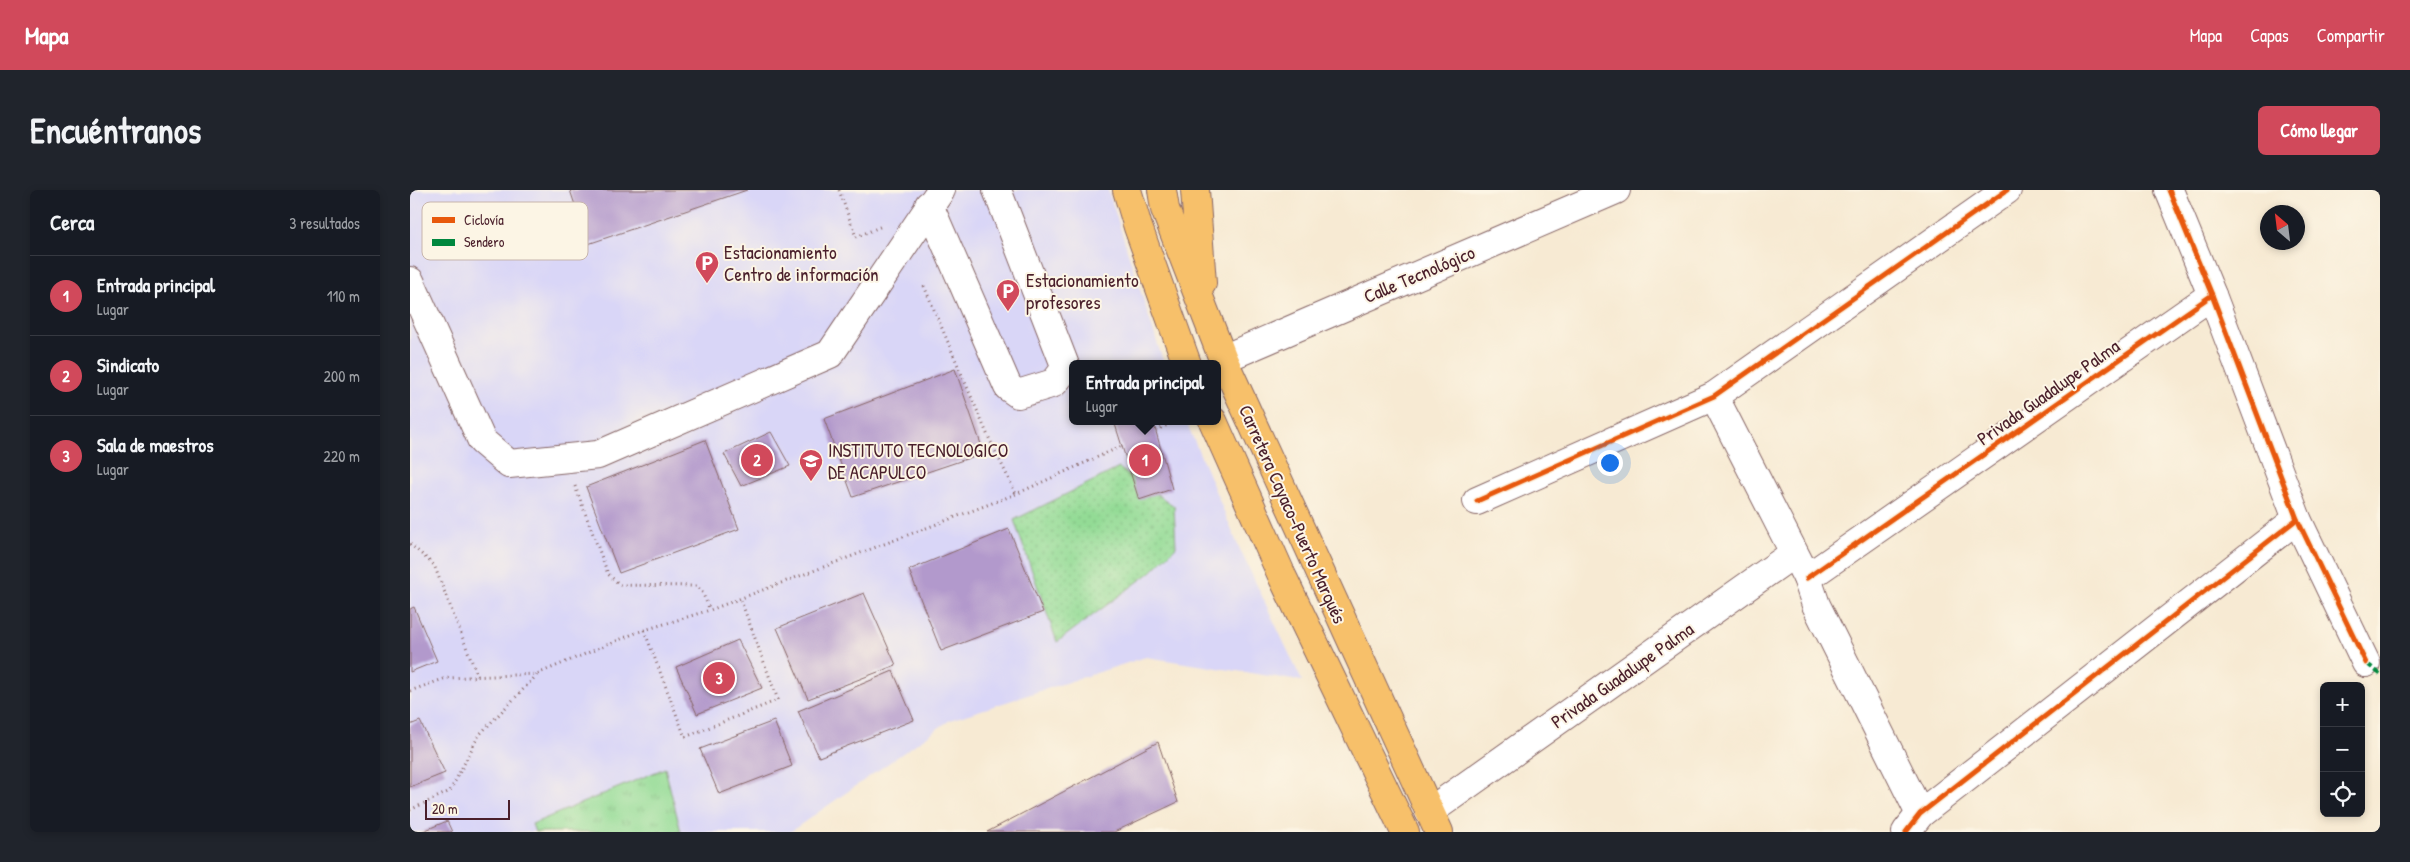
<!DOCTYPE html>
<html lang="es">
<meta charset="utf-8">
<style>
body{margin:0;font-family:"Patrick Hand",sans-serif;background:#20242c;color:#f1f3f6}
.controls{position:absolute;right:15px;bottom:15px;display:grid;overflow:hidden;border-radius:8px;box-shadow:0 2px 8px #0003}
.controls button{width:45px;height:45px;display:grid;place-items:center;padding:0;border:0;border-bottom:1px solid #363941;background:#171b24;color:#f1f3f6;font:25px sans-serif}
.compass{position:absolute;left:1850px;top:15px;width:45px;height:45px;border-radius:50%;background:#171b24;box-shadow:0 2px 8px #0003;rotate:332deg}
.scale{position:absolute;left:15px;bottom:12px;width:85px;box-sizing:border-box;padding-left:5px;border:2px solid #4a1f2b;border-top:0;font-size:14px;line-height:18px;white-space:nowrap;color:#4a1f2b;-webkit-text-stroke:4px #fcf5e5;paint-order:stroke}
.you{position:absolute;left:1199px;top:272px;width:18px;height:18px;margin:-12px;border:4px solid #fff;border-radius:50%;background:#1a73e8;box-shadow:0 0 0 8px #1a73e833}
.badge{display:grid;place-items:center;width:32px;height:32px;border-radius:50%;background:#d1495b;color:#fff;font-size:16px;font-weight:700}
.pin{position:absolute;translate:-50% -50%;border:2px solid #fff;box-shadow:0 1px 5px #0006}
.popup{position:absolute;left:659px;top:170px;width:152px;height:65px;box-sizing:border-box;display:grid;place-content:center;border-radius:8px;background:#171b24;filter:drop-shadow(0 1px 4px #0005);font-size:16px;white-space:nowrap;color:#9ea1a6}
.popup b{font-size:19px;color:#f1f3f6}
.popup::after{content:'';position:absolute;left:50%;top:100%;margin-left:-10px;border:10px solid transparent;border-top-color:#171b24}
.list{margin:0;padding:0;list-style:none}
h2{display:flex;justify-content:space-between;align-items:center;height:65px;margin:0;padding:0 20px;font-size:21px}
h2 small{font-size:16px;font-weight:400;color:#9ea1a6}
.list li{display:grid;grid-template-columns:32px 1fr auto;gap:15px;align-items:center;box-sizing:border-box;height:80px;padding:0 20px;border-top:1px solid #363941}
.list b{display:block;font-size:19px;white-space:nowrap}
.list p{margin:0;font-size:16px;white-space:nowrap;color:#9ea1a6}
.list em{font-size:16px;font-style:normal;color:#9ea1a6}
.icon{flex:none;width:28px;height:28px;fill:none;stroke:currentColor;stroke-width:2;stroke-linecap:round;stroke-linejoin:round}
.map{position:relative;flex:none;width:1970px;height:642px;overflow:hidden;border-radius:8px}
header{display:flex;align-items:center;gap:30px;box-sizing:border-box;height:70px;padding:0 25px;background:#d1495b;color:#fff}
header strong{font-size:24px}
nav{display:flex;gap:28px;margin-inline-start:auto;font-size:18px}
.intro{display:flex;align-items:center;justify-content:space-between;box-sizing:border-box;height:120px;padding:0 30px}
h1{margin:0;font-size:35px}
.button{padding:12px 22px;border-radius:8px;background:#d1495b;color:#fff;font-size:18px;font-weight:700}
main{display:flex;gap:30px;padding:0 30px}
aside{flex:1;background:#171b24;border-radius:8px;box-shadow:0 2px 8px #0003}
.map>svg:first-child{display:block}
</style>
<header>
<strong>Mapa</strong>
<nav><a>Mapa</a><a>Capas</a><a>Compartir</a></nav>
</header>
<div class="intro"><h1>Encuéntranos</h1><a class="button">Cómo llegar</a></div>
<main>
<aside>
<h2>Cerca<small>3 resultados</small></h2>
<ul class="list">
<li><span class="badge">1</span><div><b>Entrada principal</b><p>Lugar</p></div><em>110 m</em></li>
<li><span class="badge">2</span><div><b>Sindicato</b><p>Lugar</p></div><em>200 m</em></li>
<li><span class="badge">3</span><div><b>Sala de maestros</b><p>Lugar</p></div><em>220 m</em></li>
</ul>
</aside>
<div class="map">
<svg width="1970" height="642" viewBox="0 0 1970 642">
<defs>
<pattern id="grass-tufts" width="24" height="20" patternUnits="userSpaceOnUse" patternTransform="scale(1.25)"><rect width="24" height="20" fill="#93db95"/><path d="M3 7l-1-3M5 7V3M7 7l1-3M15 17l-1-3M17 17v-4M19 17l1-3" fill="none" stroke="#80bc81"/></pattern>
<pattern id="park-dots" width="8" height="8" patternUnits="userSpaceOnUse" patternTransform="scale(1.25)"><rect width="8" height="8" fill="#93db95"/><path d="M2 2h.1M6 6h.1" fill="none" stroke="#80bc81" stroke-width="1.8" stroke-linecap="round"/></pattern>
</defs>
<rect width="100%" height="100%" fill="#fcf5e5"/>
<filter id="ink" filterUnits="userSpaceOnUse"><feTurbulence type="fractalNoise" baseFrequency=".02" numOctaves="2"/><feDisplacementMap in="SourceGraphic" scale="10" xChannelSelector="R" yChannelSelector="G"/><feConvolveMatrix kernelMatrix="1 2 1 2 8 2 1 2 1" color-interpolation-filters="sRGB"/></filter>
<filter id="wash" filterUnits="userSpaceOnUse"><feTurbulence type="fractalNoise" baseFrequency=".0096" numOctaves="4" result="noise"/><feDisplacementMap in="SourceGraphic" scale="20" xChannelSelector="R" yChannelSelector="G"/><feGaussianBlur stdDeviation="1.12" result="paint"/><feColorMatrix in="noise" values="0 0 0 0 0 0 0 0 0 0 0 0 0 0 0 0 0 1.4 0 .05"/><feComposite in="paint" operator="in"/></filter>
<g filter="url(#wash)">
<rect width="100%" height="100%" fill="#f7ead3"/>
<path fill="#d9d6f7" d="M0,0H698L754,174H662V231H776L827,353L892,491L736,467L540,530L380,642H0Z"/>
<path fill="url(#grass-tufts)" stroke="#6e7d60" d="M255,578L271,642H125L122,634Z"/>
<path fill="url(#park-dots)" stroke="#6e7d60" d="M709,278L764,316L766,357L741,382L647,452L604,330Z"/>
<g id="blocks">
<g fill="#b299cc">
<path d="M160,0H337L178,54Z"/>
<path d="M545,179L574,263L443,307L414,229Z"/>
<path d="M704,231H743L762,299L729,310Z"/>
<path d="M361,242L380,276L331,296L314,264Z"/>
<path d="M295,250L329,339L209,383L176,297Z"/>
<path d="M599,339L633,422L531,461L499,380Z"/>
<path d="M454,403L486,475L398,509L367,438Z"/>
<path d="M4,417L27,471L0,482V419Z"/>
<path d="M328,450L352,498L287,524L266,477Z"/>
<path d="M483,481L504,530L409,567L388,521Z"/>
<path d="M10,531L35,583L0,597V535Z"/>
<path d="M364,531L382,576L309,604L290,559Z"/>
<path d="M748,552L768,612L704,642H577Z"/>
<path d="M37,631L42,642H11Z"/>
</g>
</g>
</g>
<g filter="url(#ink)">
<use href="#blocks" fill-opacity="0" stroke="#876666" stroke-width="1"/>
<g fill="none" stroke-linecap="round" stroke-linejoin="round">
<g stroke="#876666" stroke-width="30">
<g id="minor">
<path d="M1759,0L1802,105L1887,329L1956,473"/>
<path d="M519,15L598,197L608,204L644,193L656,178L587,0"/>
<path d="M0,91L72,251L99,274L188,265L420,164L531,0"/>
<path d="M813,169L1206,0"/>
<path d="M1304,206L1397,388L1406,415L1510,624"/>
<path d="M1067,311L1304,206L1597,0"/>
<path d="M1397,388L1802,105"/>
<path d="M1019,622L1383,364"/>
<path d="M1496,642L1510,624L1887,329"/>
</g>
</g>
<g stroke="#876666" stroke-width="30">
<g id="major">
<path d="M717,0L728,37L777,174"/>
<path d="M752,0L755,19L813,169L1029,642"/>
<path d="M785,0L792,93"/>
<path d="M803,231L873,388L995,642"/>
</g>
</g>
<g stroke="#876666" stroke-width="3" stroke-dasharray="1 4" stroke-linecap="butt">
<path d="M429,0L446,47L472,36"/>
<path d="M514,96L578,246L606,304"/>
<path d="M746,240L767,231"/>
<path d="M165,296L198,384L210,395L287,396L292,402L300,420"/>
<path d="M0,354L24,375L68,487"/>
<path d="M234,440L275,547L368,510L330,408"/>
<path d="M0,501L36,488L127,484L228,442L300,420L606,304L712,256"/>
<path d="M0,620L40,601L69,545L127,485"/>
</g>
<use href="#minor" stroke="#fff" stroke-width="28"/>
<use href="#major" stroke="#f7c06b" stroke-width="28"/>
<path stroke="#00873e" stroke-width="4" stroke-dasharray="8 4" stroke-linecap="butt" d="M1956,473L1970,484"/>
<g stroke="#fcf5e5" stroke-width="8">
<g id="cycleway">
<path d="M1759,0L1802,105L1887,329L1956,473"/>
<path d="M1067,311L1304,206L1597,0"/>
<path d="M1397,388L1802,105"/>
<path d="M1496,642L1510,624L1887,329"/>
</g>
</g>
<use href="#cycleway" stroke="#e8590c" stroke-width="5"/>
</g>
</g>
<defs>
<g id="parking-pin" transform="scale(1.25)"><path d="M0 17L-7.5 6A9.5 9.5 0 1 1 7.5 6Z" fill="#d1495b" stroke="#fcf5e5"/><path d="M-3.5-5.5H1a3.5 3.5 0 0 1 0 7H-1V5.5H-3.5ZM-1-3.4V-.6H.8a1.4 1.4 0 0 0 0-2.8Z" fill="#fff"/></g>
<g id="school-pin" transform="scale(1.25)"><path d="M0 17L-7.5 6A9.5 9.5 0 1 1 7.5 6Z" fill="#d1495b" stroke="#fcf5e5"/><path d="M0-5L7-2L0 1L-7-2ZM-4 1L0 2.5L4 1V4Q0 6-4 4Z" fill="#fff"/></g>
</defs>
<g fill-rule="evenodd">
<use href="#parking-pin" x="297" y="73"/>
<use href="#parking-pin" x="598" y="101"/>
<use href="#school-pin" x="401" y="271"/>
</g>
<g text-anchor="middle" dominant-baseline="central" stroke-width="4" stroke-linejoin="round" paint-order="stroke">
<g font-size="19" fill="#4a1f2b" stroke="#fcf5e5" text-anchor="start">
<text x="314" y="62">Estacionamiento<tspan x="314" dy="22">Centro de información</tspan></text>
<text x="616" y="90">Estacionamiento<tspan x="616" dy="22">profesores</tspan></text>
<text x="418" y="260">INSTITUTO TECNOLOGICO<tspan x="418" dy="22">DE ACAPULCO</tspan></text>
</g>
<g font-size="19" fill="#4a1f2b" stroke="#fcf5e5">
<text transform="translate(1009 84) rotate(-23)">Calle Tecnológico</text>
<text transform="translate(1638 202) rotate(-35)">Privada Guadalupe Palma</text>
<text transform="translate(883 324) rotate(66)">Carretera Cayaco-Puerto Marqués</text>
<text transform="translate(1212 485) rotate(-35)">Privada Guadalupe Palma</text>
</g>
</g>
<rect x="12" y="12" width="166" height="58" rx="8" fill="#fcf5e5" stroke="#c7b5ad" stroke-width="1"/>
<rect x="22" y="27" width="23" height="6" fill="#e8590c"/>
<rect x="22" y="49" width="23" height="7" fill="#00873e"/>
<g font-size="14" fill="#4a1f2b">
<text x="54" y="35">Ciclovía</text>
<text x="54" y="57">Sendero</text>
</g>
</svg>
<div class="controls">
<button>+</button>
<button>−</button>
<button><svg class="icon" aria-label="locate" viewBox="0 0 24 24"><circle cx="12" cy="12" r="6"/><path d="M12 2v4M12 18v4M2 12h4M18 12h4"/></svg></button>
</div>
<svg class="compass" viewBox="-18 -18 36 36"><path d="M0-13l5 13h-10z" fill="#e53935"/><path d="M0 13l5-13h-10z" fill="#9ea1a6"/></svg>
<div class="scale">20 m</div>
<div class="you"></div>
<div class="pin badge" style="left:735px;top:270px">1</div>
<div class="popup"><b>Entrada principal</b>Lugar</div>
<div class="pin badge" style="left:347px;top:270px">2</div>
<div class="pin badge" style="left:309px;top:488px">3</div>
</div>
</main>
